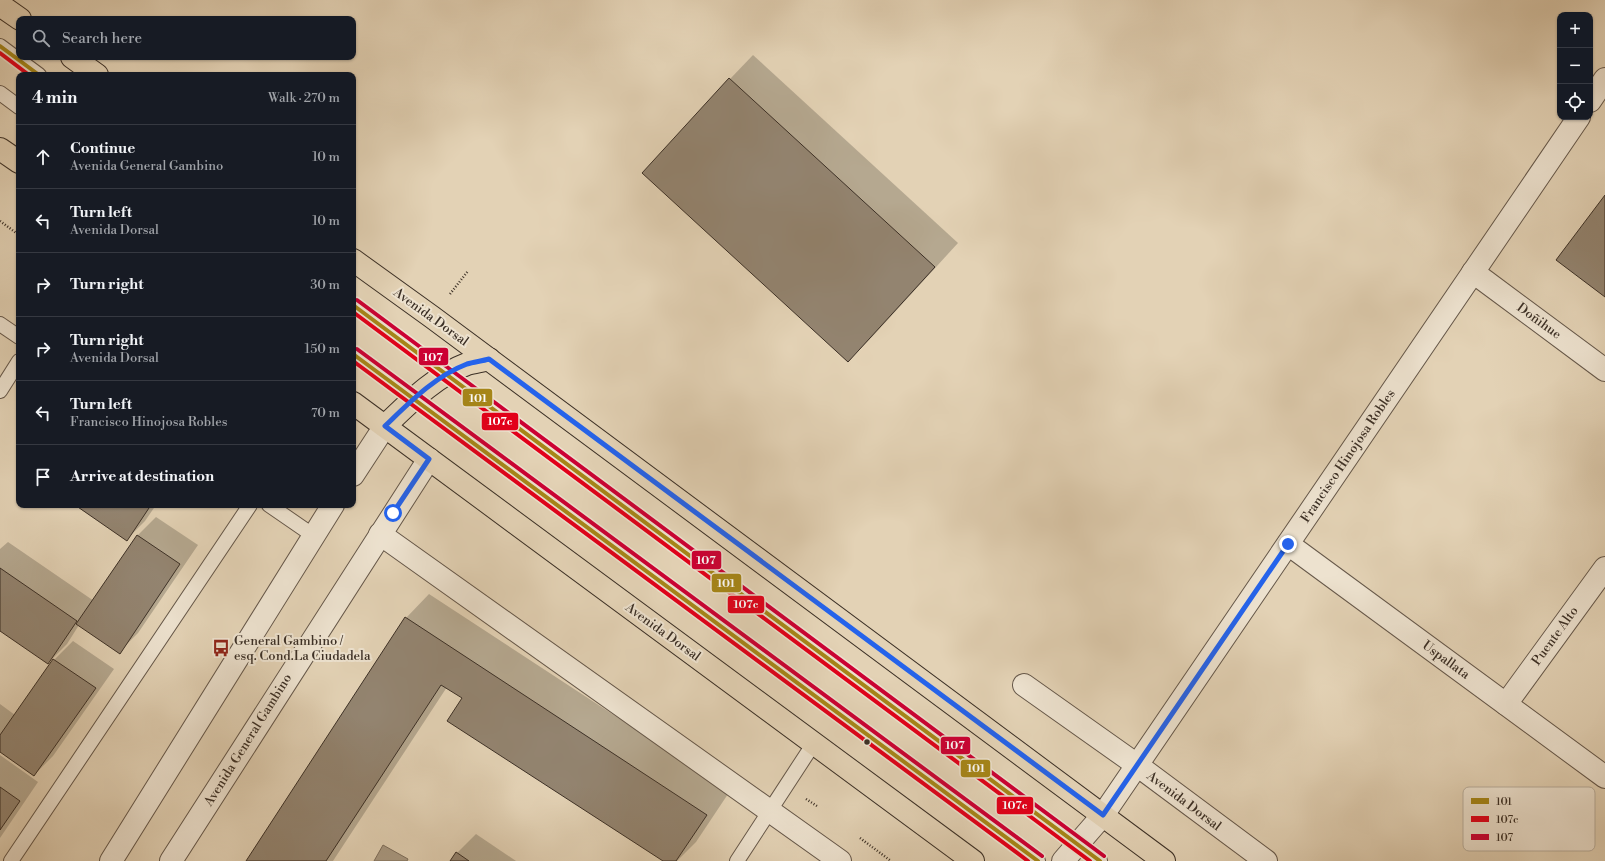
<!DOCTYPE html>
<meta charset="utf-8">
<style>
body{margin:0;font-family:"Libre Bodoni",serif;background:#20242c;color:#f1f3f6}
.controls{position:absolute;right:12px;top:12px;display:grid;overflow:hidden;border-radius:8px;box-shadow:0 1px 3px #0004}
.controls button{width:36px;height:36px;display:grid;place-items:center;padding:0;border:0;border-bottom:1px solid #363941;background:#171b24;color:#f1f3f6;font:20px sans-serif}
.stop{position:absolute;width:12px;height:12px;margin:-9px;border:3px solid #2563eb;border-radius:50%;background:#fff}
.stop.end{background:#2563eb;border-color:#fff;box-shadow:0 1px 4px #0008}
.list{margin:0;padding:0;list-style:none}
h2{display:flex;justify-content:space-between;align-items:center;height:52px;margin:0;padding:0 16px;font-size:17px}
h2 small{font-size:13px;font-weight:400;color:#9ea1a6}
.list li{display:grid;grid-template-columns:26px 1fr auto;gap:12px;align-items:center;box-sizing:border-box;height:64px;padding:0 16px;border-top:1px solid #363941}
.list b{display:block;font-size:15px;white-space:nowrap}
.list p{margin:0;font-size:13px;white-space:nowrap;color:#9ea1a6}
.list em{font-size:13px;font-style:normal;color:#9ea1a6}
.icon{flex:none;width:22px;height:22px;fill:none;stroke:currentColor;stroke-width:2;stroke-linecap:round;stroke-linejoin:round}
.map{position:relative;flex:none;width:1605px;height:861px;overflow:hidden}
.search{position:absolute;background:#171b24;box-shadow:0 1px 3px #0004;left:16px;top:16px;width:340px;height:44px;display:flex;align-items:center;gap:10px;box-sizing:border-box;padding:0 14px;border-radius:8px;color:#9ea1a6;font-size:15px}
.panel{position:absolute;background:#171b24;box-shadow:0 1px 3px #0004;left:16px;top:72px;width:340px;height:436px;border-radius:8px}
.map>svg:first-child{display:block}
</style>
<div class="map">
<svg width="1605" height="861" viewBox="0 0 1605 861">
<rect width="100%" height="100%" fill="#e3d2b5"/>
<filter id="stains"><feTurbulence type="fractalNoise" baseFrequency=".005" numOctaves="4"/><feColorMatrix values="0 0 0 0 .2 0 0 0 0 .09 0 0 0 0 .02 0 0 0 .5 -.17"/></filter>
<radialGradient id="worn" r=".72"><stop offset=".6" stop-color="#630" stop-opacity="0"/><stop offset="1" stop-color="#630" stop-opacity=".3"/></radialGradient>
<path fill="#aa9b84" stroke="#7e705e" d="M383,845L408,859L407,861H374Z"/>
<g fill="#0003">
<path d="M753,55L958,243L872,337L848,361L730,79Z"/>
<path d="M76,505H156L145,521L126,540Z"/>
<path d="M156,517L198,545L138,633L119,652L79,625L67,644L48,663L0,630V549L8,542L94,601L137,536Z"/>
<path d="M429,594L730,791L696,842L677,861H664L463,698L447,687L333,861H247L406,618Z"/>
<path d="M73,641L114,669L53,756L34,775L0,751V704L15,715L54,660Z"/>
<path d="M0,755L38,782L0,838Z"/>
<path d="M476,834L516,861H452L457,853Z"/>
</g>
<g fill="#938470" stroke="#3c3026">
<path d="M729,78L935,267L848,362L642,173Z"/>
<path d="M1605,195V297L1556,260Z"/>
<path d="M75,505H151L127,541Z"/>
<path d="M137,535L180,564L120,654L76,624Z"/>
<path d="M0,568L77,621L48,664L0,631Z"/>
<path d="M405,617L707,815L676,861H663L447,721L462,698L441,685L326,861H246Z"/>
<path d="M53,659L96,688L34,776L0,752V735Z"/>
<path d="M0,787L20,801L0,830Z"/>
<path d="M456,852L469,861H450Z"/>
</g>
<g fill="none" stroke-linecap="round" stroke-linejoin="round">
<g stroke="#66584a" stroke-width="16">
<g id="service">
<path d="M0,46L39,75"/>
<path d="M0,93L19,107"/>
<path d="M353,305L1100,861"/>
<path d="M0,324L19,337"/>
<path d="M353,354L1038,861"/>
<path d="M0,391L19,361"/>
<path d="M269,505L314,536"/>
<path d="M11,861L250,505"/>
<path d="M737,861L814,743"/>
</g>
</g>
<g stroke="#66584a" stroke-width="24">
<g id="minor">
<path d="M1590,101L1605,79"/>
<path d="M1473,272L1605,370"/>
<path d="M380,534L840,861"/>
<path d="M1288,544L1605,777"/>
<path d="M1024,685L1137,765L1266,861"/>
<path d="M1506,704L1605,568"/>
<path d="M1063,861L1103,815L1579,117"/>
</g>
</g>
<g stroke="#66584a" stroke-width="24">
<g id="tertiary">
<path d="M353,475L385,426"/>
<path d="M111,861L333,505"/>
<path d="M171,861L429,459"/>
</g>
</g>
<g stroke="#3c3026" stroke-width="24">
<g id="primary">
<path d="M0,5L20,19"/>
<path d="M72,57L97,75"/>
<path d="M0,149L19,162"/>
<path d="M353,260L432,317L1164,861"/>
<path d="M353,403L973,861"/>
<path d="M385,426C409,403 435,376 467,364C474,362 482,361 489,359"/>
</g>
</g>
<g stroke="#3c3026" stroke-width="2.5" stroke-dasharray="1 2" stroke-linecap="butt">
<path d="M0,221L19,235"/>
<path d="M450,294L468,271"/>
<path d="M806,799L817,806"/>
<path d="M860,838L891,861"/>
</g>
<use href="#service" stroke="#ede2cf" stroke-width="14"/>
<use href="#minor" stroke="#ede2cf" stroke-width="22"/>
<use href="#tertiary" stroke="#ede2cf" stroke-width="22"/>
<use href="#primary" stroke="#e3d2b5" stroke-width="22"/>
<g stroke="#ede2cf" stroke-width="7">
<g id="bus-1">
<path d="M0,46L39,75"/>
<path d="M353,305L1100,861"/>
<path d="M353,354L1038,861"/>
</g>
</g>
<g stroke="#ede2cf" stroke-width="7">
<g id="bus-2">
<path d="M0,53L29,75"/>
<path d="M353,312L1090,861"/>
<path d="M353,361L1028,861"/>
</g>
</g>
<g stroke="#ede2cf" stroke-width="7">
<g id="bus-3">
<path d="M357,300L1104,856"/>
<path d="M357,349L1042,856"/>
</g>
</g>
<use href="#bus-1" stroke="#a68618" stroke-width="4"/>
<use href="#bus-2" stroke="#e2001a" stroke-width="4"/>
<use href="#bus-3" stroke="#c03" stroke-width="4"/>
</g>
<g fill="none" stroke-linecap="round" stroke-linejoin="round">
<path stroke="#2563eb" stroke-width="5" d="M393,513L429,459L385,426C409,403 435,376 467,364C474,362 482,361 489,359L1103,815L1288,544"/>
</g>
<defs>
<g id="bus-bare" transform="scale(1.38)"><path d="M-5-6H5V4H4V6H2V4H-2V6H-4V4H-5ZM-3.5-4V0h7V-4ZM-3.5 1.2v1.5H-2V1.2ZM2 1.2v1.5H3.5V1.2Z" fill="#8f2418" stroke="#ede2cf" stroke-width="2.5" paint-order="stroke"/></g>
</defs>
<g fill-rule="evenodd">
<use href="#bus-bare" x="221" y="648"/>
</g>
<circle fill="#3c3026" stroke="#ede2cf" stroke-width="1.5" cx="867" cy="742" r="3.5"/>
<g text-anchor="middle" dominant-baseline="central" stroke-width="4" stroke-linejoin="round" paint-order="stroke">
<g font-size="13" fill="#3c3026" stroke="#ede2cf">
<text transform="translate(431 317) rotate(36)">Avenida Dorsal</text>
<text transform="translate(1539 321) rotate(36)">Doñihue</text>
<text transform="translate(1348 456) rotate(-56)">Francisco Hinojosa Robles</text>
<text transform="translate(663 632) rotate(36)">Avenida Dorsal</text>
<text transform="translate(1555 636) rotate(-54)">Puente Alto</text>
<text transform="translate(1446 660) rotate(36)">Uspallata</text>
<text transform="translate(248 740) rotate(-58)">Avenida General Gambino</text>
<text transform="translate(1184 801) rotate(37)">Avenida Dorsal</text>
</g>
<g font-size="13" fill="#3c3026" stroke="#ede2cf" text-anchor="start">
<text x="234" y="641">General Gambino /<tspan x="234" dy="15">esq. Cond.La Ciudadela</tspan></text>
</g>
</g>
<rect x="1463" y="787" width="132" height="64" rx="6" fill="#ede2cf" stroke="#b8ad9c" stroke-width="1"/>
<rect x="1471" y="798" width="18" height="6" fill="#a68618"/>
<rect x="1471" y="816" width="18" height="6" fill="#e2001a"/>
<rect x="1471" y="834" width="18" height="6" fill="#c03"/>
<g font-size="11" fill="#3c3026">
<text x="1496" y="805">101</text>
<text x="1496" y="823">107c</text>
<text x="1496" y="841">107</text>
</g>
<g stroke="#ede2cf" stroke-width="1.5">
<rect x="418" y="347" width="31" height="19" rx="4" fill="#c03"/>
<rect x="462" y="388" width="31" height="19" rx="4" fill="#a68618"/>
<rect x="481" y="412" width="38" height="19" rx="4" fill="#e2001a"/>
<rect x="691" y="550" width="31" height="20" rx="4" fill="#c03"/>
<rect x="711" y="573" width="31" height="20" rx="4" fill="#a68618"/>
<rect x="727" y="595" width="38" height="19" rx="4" fill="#e2001a"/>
<rect x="940" y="736" width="31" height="19" rx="4" fill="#c03"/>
<rect x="960" y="759" width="31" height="19" rx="4" fill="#a68618"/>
<rect x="996" y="796" width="38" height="19" rx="4" fill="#e2001a"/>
</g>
<g font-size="11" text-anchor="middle" font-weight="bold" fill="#fff">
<text x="433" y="361">107</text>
<text x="478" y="402">101</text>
<text x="500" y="425">107c</text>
<text x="706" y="564">107</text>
<text x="726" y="587">101</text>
<text x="746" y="608">107c</text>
<text x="955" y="749">107</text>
<text x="976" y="772">101</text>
<text x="1015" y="809">107c</text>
</g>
<rect width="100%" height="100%" filter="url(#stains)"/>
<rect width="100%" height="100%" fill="url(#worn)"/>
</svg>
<div class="controls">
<button>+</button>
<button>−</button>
<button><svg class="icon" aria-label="locate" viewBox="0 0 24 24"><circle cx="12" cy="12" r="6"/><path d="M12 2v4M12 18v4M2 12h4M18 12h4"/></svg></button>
</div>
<div class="stop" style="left:393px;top:513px"></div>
<div class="stop end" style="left:1288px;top:544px"></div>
<div class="search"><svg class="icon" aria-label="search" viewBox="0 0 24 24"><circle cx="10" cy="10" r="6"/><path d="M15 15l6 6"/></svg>Search here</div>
<section class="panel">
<h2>4 min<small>Walk · 270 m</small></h2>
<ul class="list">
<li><svg class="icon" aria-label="ahead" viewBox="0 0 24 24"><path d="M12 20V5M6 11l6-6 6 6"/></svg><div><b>Continue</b><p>Avenida General Gambino</p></div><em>10 m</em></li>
<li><svg class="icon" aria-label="left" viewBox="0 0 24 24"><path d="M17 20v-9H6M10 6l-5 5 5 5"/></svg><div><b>Turn left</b><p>Avenida Dorsal</p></div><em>10 m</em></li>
<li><svg class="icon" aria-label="right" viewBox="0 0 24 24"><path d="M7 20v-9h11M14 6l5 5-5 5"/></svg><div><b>Turn right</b></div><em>30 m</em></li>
<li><svg class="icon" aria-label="right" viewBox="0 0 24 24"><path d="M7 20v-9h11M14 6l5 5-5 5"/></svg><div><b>Turn right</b><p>Avenida Dorsal</p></div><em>150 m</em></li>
<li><svg class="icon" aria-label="left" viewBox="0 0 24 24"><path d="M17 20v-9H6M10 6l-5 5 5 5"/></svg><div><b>Turn left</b><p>Francisco Hinojosa Robles</p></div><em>70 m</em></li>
<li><svg class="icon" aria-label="arrive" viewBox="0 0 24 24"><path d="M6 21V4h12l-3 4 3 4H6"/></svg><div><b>Arrive at destination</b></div></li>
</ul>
</section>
</div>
